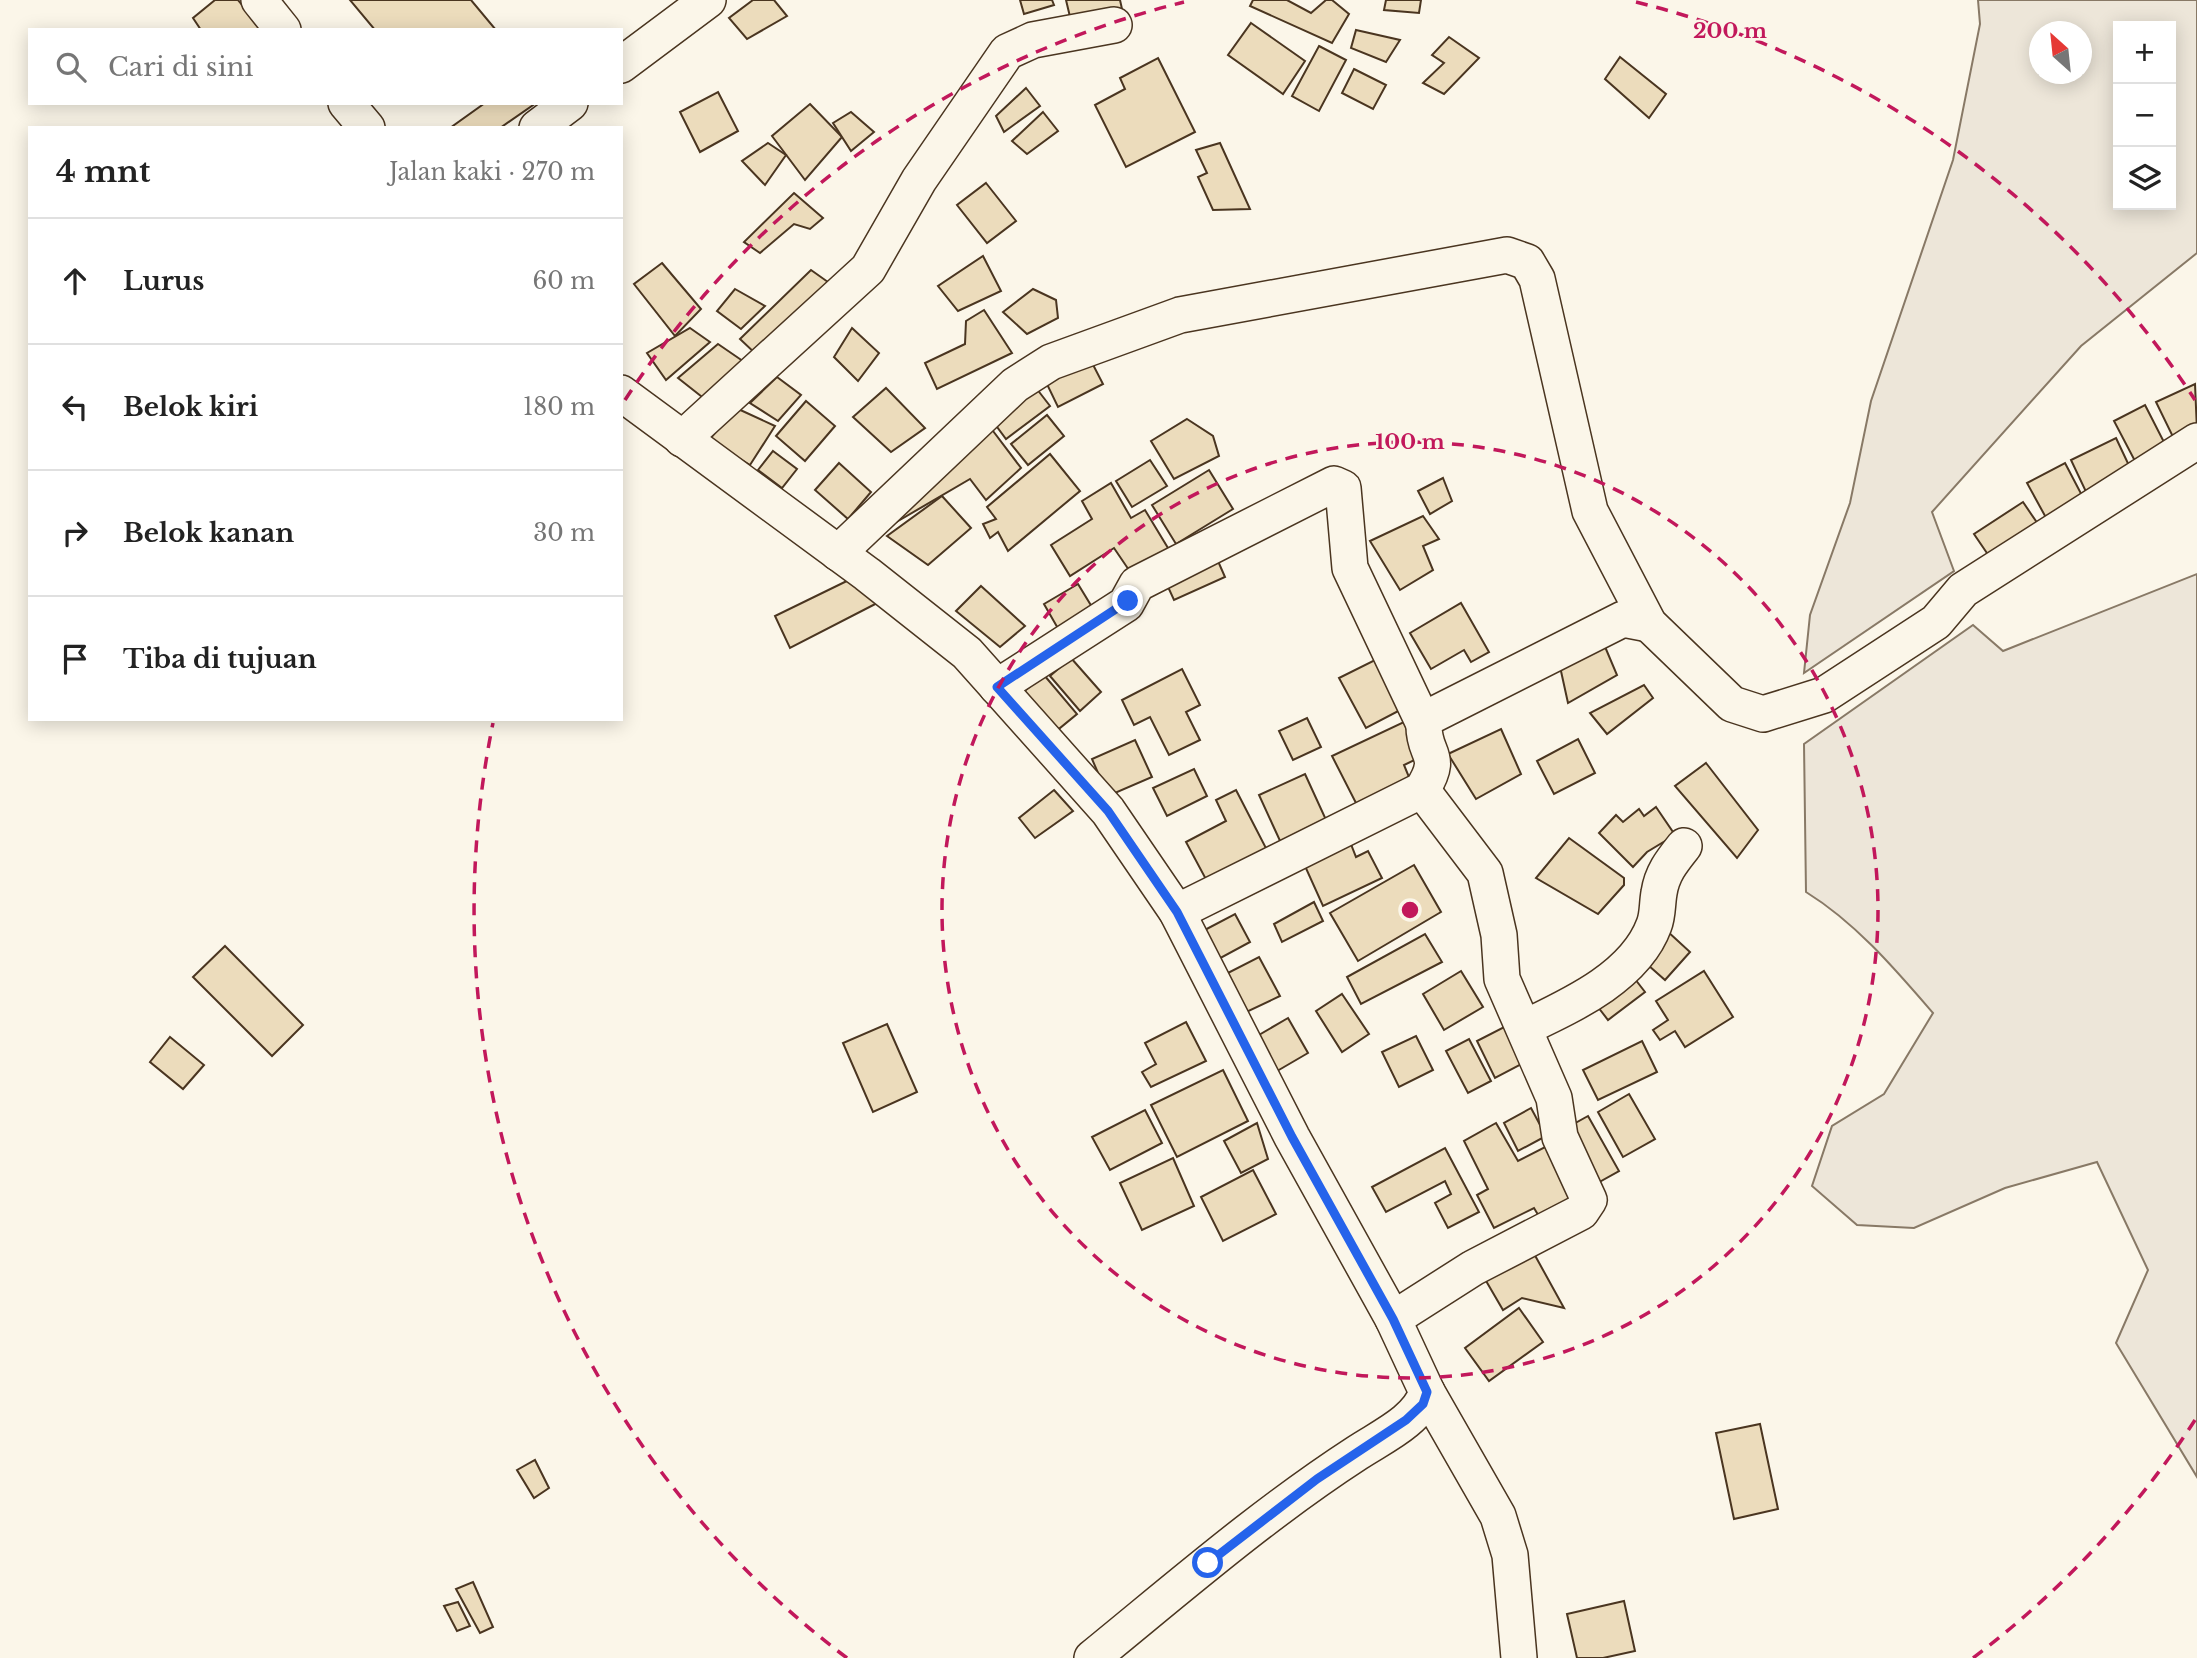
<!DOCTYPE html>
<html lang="id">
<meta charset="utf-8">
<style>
body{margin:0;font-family:"Libre Baskerville",serif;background:#f2f2f2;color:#222}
.controls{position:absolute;right:21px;top:21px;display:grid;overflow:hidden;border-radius:0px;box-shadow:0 4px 18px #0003}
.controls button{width:63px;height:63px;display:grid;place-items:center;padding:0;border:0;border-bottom:2px solid #e0e0e0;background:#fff;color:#222;font:35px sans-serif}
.compass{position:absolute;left:2029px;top:21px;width:63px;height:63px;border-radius:50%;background:#fff;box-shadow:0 4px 18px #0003;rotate:333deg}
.stop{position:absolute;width:21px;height:21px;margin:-16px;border:5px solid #2563eb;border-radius:50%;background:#fff}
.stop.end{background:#2563eb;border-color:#fff;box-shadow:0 2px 7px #0008}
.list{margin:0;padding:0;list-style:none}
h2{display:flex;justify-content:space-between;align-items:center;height:91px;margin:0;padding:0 28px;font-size:30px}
h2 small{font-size:23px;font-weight:400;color:#767676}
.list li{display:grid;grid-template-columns:46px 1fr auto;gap:21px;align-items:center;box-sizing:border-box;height:126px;padding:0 28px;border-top:2px solid #e0e0e0}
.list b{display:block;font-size:26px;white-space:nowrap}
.list em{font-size:23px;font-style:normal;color:#767676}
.icon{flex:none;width:38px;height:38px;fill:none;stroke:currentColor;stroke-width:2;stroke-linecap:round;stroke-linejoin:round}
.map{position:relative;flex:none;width:2197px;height:1658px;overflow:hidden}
.search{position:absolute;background:#fff;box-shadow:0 4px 18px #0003;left:28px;top:28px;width:595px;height:77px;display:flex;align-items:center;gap:18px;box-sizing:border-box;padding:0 24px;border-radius:0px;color:#767676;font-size:26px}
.panel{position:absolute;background:#fff;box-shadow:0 4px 18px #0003;left:28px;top:126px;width:595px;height:595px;border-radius:0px}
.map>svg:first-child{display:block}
</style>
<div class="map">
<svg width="2197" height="1658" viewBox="0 0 2197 1658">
<rect width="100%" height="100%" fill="#fbf6e9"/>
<g fill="#ede6d9" stroke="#887966" stroke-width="2" fill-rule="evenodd">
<path d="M1978,0H2197V253L2081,346L1932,512L1954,571L1804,673L1810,615L1850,503L1871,401L1953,160L1980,24ZM2118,26H2171V205H2118ZM2039,32H2082V74H2039Z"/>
<path d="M2197,574V1477L2116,1343L2148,1270L2097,1162L2005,1188L1914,1228L1857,1225L1812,1186L1832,1126L1884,1094L1933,1013C1895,969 1856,923 1806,892L1804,744L1973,625L2003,651Z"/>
</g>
<g fill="#ecdcbc" stroke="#4a3520" stroke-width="2">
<path d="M215,0H238L260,26L256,30H201L193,18Z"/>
<path d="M350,0H471L496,30H375Z"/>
<path d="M753,0H774L787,16L747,39L729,18Z"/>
<path d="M1020,0H1052L1054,5L1024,14Z"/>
<path d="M1066,0H1120L1122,9L1071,21Z"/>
<path d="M1253,0H1287L1311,13L1326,0H1332L1349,14L1332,43L1250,6Z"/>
<path d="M1386,0H1421L1419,13L1384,10Z"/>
<path d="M1251,23L1305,61L1283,94L1228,55Z"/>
<path d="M1356,30L1400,40L1386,62L1351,48Z"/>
<path d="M1449,37L1479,58L1444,94L1423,83L1444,63L1432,55Z"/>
<path d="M1319,46L1346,60L1319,111L1292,96Z"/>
<path d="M1620,57L1666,94L1649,118L1605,79Z"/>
<path d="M1158,58L1195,132L1126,167L1095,105L1125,89L1120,78Z"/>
<path d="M1354,69L1386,85L1373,109L1342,93Z"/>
<path d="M1026,88L1040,106L1004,132L996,116Z"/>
<path d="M718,92L738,131L700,152L680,112Z"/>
<path d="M485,103H536L500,128H450Z"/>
<path d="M810,104L842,137L805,180L772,136Z"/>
<path d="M851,112L874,132L851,151L833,123Z"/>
<path d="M1043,112L1058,131L1027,154L1012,141Z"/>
<path d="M768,143L786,155L765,185L742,161Z"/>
<path d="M1220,143L1250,209L1213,210L1198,177L1207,173L1196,150Z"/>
<path d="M986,183L1016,221L987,243L957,205Z"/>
<path d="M794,193L823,218L810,229L794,224L760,253L744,242Z"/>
<path d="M983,256L1001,291L958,311L938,286Z"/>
<path d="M662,263L701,309L675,336L634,284Z"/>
<path d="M811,270L835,287L759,357L740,339Z"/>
<path d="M735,289L765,306L741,329L717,311Z"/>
<path d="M1033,289L1056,300L1058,318L1027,334L1003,312Z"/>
<path d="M984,310L1012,353L937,389L925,363L965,344L966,321Z"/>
<path d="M690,328L710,342L666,380L647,353Z"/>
<path d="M852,328L879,353L858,381L834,357Z"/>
<path d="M718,344L753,368L711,404L678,378Z"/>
<path d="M1088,355L1103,384L1058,407L1044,378Z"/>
<path d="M777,377L801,395L778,421L750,403Z"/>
<path d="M1033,384L1050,406L1006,439L989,416Z"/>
<path d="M2195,384L2197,431L2175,441L2156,402Z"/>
<path d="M886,388L925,428L891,452L853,417Z"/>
<path d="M806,401L835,426L805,461L776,436Z"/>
<path d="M2145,405L2167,448L2136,463L2114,421Z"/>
<path d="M736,408L775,426L750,465L709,440Z"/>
<path d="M1047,415L1064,436L1028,465L1011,444Z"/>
<path d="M1187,419L1213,436L1219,456L1174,479L1151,441Z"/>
<path d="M990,427L1021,468L986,500L970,479L893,524Z"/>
<path d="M2116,438L2133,474L2088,496L2071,460Z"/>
<path d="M773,451L797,469L782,488L758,470Z"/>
<path d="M1050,454L1080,491L1008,551L998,532L990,538L983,524L996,519L987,507Z"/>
<path d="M1150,460L1167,486L1132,507L1116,481Z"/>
<path d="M839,463L871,492L848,519L815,490Z"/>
<path d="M2065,463L2087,505L2050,525L2027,483Z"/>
<path d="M1209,470L1233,509L1176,544L1152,505Z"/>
<path d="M1443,478L1452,501L1430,514L1418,491Z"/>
<path d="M1111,483L1131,518L1145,510L1171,553L1133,576L1114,548L1070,576L1051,545L1092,519L1082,501Z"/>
<path d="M942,496L971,528L928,565L887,536Z"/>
<path d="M2023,502L2042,530L1993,562L1974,534Z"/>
<path d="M1423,516L1439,539L1423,546L1433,570L1400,590L1370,541Z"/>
<path d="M1214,552L1225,577L1174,600L1163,576Z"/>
<path d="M855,577L885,599L790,648L775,616Z"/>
<path d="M1078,584L1095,612L1060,632L1044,604Z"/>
<path d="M981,586L1025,626L1000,647L956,611Z"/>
<path d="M1461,603L1489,652L1471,662L1464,650L1431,669L1410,633Z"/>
<path d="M1603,642L1617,675L1568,703L1559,662Z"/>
<path d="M1381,657L1406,707L1366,728L1339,678Z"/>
<path d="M1071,658L1101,692L1080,711L1050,676Z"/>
<path d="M1182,669L1200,705L1186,712L1200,740L1169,755L1150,717L1134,725L1122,700Z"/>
<path d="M1044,675L1077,714L1049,737L1016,698Z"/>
<path d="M1644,685L1653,698L1607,734L1590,713Z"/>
<path d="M1307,718L1321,747L1293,760L1279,731Z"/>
<path d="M1406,721L1423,756L1404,765L1411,782L1358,807L1332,756Z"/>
<path d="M1501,729L1521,774L1476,799L1448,754Z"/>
<path d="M1578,739L1595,773L1554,794L1537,761Z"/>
<path d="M1135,740L1152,777L1108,796L1092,759Z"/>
<path d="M1706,763L1758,830L1737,858L1675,786Z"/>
<path d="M1194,769L1207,796L1167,816L1153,788Z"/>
<path d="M1305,774L1327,822L1281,843L1259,795Z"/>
<path d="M1054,790L1073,811L1035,838L1019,818Z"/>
<path d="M1236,790L1269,854L1209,885L1186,842L1226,821L1216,800Z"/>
<path d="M1656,807L1675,835L1647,852L1633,867L1599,833L1616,815L1623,822L1639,809L1644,816Z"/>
<path d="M1347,834L1356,857L1368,851L1382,878L1323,906L1300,855Z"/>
<path d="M1569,838L1624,878V885L1598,914L1536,878Z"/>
<path d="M1414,865L1441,912L1358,961L1330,913Z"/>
<path d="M1314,902L1323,921L1282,942L1274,924Z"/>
<path d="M1235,914L1250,942L1215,961L1199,933Z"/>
<path d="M1666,930L1690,952L1665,980L1640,958Z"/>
<path d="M1425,934L1442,962L1361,1004L1347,977Z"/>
<path d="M225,946L303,1025L272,1056L193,977Z"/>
<path d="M1259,957L1280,996L1238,1016L1220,977Z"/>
<path d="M1628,970L1645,992L1608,1020L1591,998Z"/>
<path d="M1461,971L1483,1007L1444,1030L1423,994Z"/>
<path d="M1704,971L1733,1017L1685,1047L1675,1031L1660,1040L1653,1030L1668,1020L1656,1001Z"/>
<path d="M1342,994L1369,1034L1342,1052L1316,1011Z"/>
<path d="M1288,1018L1308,1053L1272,1074L1252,1039Z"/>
<path d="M1186,1022L1206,1061L1151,1087L1142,1072L1156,1064L1145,1043Z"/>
<path d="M887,1024L917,1092L873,1112L843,1043Z"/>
<path d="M1510,1024L1529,1060L1495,1078L1477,1041Z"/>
<path d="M1416,1036L1433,1070L1399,1087L1382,1052Z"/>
<path d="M170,1037L204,1065L183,1089L150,1062Z"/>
<path d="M1469,1039L1491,1081L1468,1093L1446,1051Z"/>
<path d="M1642,1041L1657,1072L1598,1100L1583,1070Z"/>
<path d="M1223,1070L1248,1121L1177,1157L1151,1105Z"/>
<path d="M1629,1094L1655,1139L1623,1157L1598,1112Z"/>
<path d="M1531,1108L1546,1136L1518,1151L1504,1123Z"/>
<path d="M1145,1110L1162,1143L1110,1170L1092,1137Z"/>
<path d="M1588,1116L1619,1171L1594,1185L1563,1130Z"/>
<path d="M1257,1123L1268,1159L1241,1173L1224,1141Z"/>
<path d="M1496,1123L1518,1161L1549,1145L1578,1195L1540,1218L1534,1208L1494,1228L1477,1195L1488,1189L1464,1141Z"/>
<path d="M1445,1148L1479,1212L1448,1228L1435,1203L1451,1194L1445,1181L1386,1212L1372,1187Z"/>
<path d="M1173,1158L1194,1206L1142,1230L1120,1183Z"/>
<path d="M1253,1170L1276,1214L1223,1241L1201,1197Z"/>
<path d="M1532,1250L1564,1308L1522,1298L1503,1310L1482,1274Z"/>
<path d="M1519,1308L1543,1342L1489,1381L1465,1348Z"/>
<path d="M1760,1424L1778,1509L1734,1519L1716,1433Z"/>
<path d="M535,1460L549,1488L534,1498L517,1470Z"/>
<path d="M473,1582L493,1627L480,1633L456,1589Z"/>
<path d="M1624,1601L1635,1651L1603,1658H1577L1567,1614Z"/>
<path d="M458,1602L470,1626L457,1631L444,1606Z"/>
</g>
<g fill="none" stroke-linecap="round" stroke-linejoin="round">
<g stroke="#4a3520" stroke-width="38">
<g id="minor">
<path d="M259,0L283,30"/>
<path d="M621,65L708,0"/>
<path d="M346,103L367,128"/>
<path d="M537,128L570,103"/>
<path d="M621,393L867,574L967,653L1108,811L1177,912L1292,1137L1393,1319L1427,1392C1418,1421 1381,1437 1357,1453C1263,1514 1178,1588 1092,1658"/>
<path d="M682,439L868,269L919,180L1007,52L1033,40L1114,25"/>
<path d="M838,553L1015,385L1051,362L1180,315L1507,255L1527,262L1537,279L1590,511L1649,624L1732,704L1763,714L1824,695L1936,622L1963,590L2197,441"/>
<path d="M997,687L1126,604L1137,584L1334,484L1343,488L1350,568L1424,724"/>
<path d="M1177,912L1422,790C1445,753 1423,757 1424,724L1431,716L1623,619L1649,624"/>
<path d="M1524,1028C1570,1006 1635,977 1654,925C1658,915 1657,904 1659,893C1662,873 1672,861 1684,846"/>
<path d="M1393,1319L1473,1268L1581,1212L1589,1200L1560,1137L1554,1098L1502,979L1499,935L1485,873L1422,790"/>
<path d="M1427,1392L1498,1516L1510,1555L1519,1658"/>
</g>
</g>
<use href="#minor" stroke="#fbf6e9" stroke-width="35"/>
</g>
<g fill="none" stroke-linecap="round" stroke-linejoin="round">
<path stroke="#2563eb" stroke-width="9" d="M1128,601L997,687L1108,811L1177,912L1292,1137L1393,1319L1427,1392L1423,1404L1406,1420L1317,1479L1208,1563"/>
</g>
<g fill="none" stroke="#c2185b" stroke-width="3.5" stroke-dasharray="12 9">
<circle cx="1410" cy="910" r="468"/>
<path d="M2195 1420A936 936 0 0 1 1973 1658M847 1658A936 936 0 0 1 493 723M625 400A936 936 0 0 1 1184 2M1636 2A936 936 0 0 1 2195 400"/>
</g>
<circle cx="1410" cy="910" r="10" fill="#c2185b" stroke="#fbf6e9" stroke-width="3.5"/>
<g font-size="21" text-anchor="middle" font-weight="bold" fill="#c2185b" stroke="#fbf6e9" stroke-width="5" stroke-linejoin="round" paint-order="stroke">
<text x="1730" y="38">200 m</text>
<text x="1410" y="449">100 m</text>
</g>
</svg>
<div class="controls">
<button>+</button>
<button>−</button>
<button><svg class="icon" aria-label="layers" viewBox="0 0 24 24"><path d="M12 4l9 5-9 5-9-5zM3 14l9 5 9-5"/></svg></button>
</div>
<svg class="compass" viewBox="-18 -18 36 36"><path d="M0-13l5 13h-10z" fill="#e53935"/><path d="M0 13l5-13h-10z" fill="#767676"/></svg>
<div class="stop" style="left:1208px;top:1563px"></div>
<div class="stop end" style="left:1128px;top:601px"></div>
<div class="search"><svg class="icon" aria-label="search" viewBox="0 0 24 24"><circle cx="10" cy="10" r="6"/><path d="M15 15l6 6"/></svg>Cari di sini</div>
<section class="panel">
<h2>4 mnt<small>Jalan kaki · 270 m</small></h2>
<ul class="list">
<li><svg class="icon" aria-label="ahead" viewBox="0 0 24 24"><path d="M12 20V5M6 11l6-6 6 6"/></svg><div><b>Lurus</b></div><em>60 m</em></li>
<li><svg class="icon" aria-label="left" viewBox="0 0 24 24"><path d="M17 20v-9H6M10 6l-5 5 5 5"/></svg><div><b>Belok kiri</b></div><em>180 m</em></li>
<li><svg class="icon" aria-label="right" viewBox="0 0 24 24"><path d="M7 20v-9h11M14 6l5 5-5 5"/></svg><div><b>Belok kanan</b></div><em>30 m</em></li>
<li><svg class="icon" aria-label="arrive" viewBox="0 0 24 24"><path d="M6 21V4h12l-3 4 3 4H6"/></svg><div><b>Tiba di tujuan</b></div></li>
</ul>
</section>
</div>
